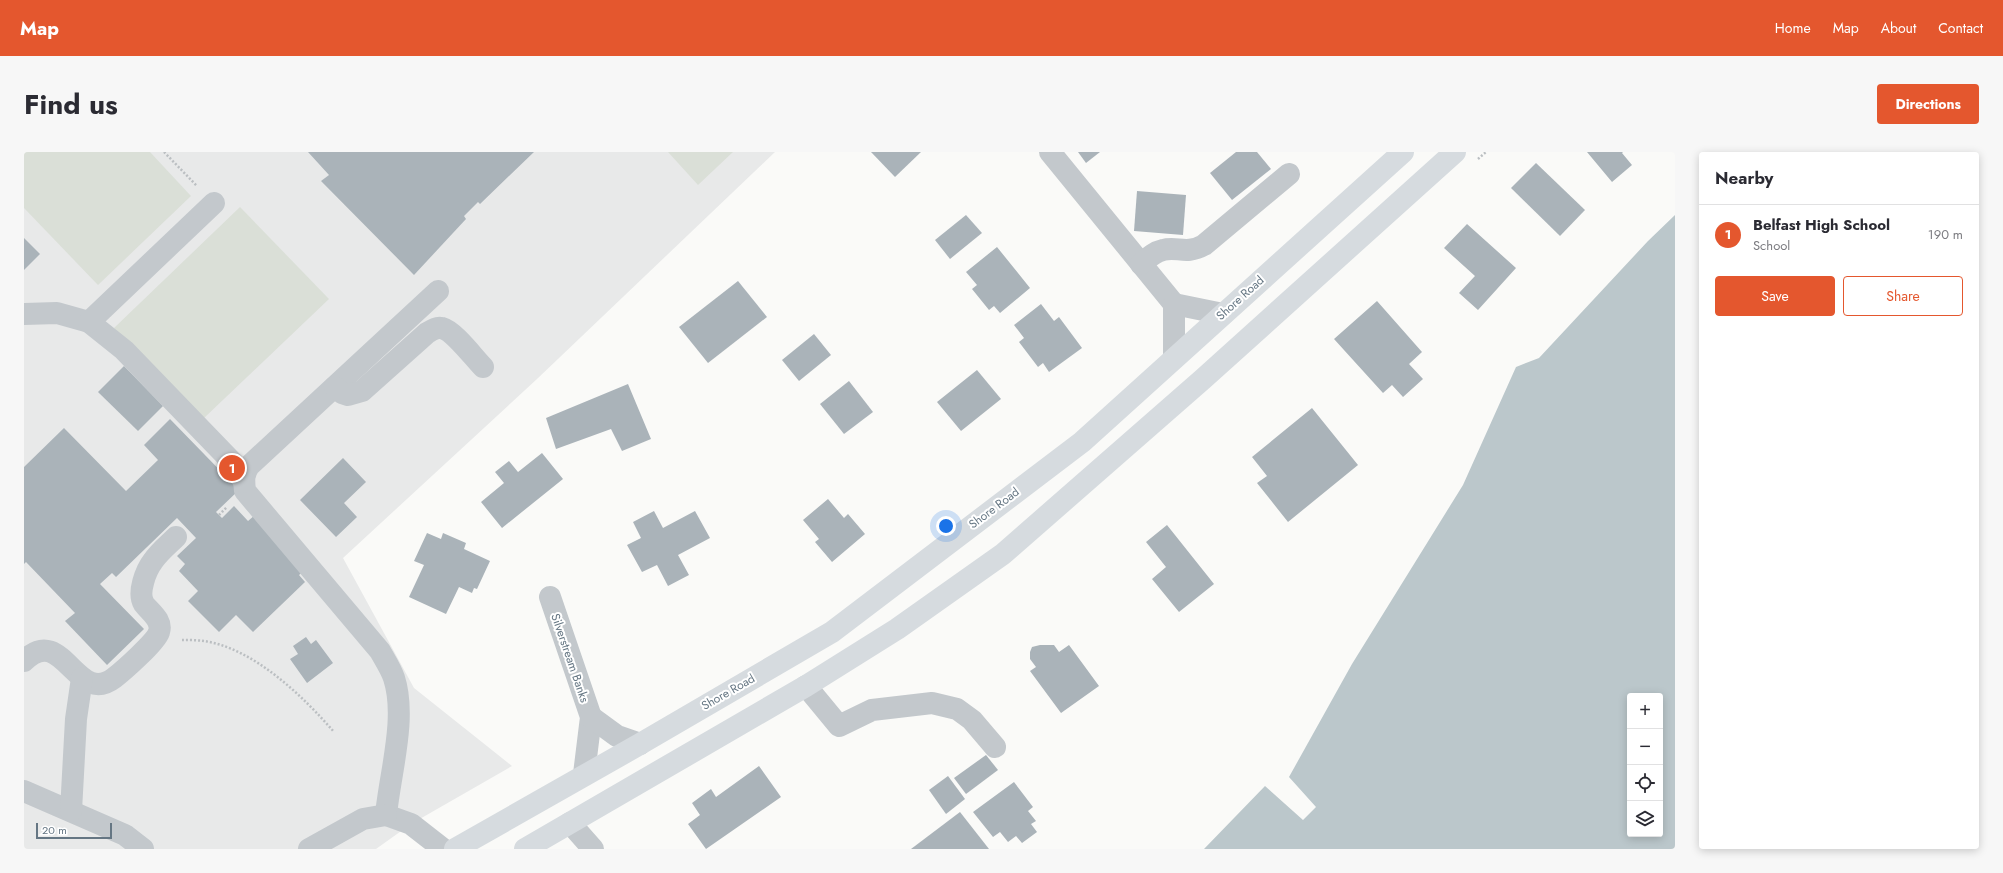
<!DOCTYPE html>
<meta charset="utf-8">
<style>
body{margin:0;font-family:Jost,sans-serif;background:#f7f7f7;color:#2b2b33}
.controls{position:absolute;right:12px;bottom:12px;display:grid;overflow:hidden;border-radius:4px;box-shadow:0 2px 10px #0003}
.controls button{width:36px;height:36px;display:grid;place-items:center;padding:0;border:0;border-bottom:1px solid #e1e1e2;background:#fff;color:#2b2b33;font:20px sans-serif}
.scale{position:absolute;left:12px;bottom:10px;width:76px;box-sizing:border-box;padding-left:4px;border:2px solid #657683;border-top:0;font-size:11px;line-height:14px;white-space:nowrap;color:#657683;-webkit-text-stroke:3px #fff;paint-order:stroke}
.you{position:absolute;left:922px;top:374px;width:14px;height:14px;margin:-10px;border:3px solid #fff;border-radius:50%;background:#1a73e8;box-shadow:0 0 0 6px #1a73e833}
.badge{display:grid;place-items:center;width:26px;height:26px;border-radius:50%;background:#e4572e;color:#fff;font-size:13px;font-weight:700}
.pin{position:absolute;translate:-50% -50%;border:2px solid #fff;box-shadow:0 1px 4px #0006}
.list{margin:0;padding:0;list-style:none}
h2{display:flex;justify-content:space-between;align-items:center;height:52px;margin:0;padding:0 16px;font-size:17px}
h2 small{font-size:13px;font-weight:400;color:#7c7c81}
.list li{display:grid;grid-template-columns:26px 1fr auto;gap:12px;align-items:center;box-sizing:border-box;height:60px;padding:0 16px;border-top:1px solid #e1e1e2}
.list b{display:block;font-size:15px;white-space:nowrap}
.list p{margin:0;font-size:13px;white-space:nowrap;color:#7c7c81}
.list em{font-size:13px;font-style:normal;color:#7c7c81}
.actions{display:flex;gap:8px;padding:12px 16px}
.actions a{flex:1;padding:9px 0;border:1px solid #e4572e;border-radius:4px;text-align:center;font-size:14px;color:#e4572e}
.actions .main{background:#e4572e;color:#fff}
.icon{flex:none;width:22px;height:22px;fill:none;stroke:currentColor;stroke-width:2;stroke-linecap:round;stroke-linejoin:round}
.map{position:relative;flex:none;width:1651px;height:697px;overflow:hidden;border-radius:4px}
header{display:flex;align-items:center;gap:24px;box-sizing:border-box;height:56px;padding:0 20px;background:#e4572e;color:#fff}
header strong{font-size:19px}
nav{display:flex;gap:22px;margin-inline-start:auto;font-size:14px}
.intro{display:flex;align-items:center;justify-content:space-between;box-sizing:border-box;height:96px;padding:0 24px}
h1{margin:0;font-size:28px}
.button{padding:10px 18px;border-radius:4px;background:#e4572e;color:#fff;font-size:14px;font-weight:700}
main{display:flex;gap:24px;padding:0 24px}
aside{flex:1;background:#fff;border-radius:4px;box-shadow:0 2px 10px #0003}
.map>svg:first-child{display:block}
</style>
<header>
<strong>Map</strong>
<nav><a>Home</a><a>Map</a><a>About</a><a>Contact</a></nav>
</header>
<div class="intro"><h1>Find us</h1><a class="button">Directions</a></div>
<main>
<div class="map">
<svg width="1651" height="697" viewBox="0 0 1651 697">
<rect width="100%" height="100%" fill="#fafaf8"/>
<path fill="#e8e9e9" d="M0,0H751L513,227L319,406L390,536L488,614L387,672L352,697H0Z"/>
<g fill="#dadfd7">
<path d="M0,0H126L167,44L74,133L0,56Z"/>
<path d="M644,0H709L674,33Z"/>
<path d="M216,55L305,147L179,267L90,176Z"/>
</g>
<path fill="#bbc7cb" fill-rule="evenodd" d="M1651,63V697H1180L1241,634L1279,668L1292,655L1265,625L1328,512L1439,333L1492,215L1515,206L1624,89ZM1606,544H1636V682H1606Z"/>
<g fill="#aab3b9">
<path d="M284,0H510L456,52L454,50L440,64L442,67L390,123L297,29L305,23Z"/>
<path d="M847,0H897L871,25Z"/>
<path d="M1054,0H1076L1062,11Z"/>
<path d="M1212,0H1233L1247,17L1208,48L1186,21Z"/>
<path d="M1563,0H1599L1598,1L1608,13L1588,30Z"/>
<path d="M1512,11L1561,58L1536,84L1487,36Z"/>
<path d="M1113,39L1162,43L1159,83L1110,79Z"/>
<path d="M942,63L958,81L926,107L911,88Z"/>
<path d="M1443,72L1492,116L1454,158L1435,141L1451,124L1420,96Z"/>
<path d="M0,86L16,102L0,118Z"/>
<path d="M973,95L1006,136L976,161L970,154L965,158L948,137L953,133L942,120Z"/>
<path d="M714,129L743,165L684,211L655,175Z"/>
<path d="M1353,149L1398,200L1385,212L1399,227L1379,245L1368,233L1359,241L1310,187Z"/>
<path d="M1017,152L1030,169L1035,165L1058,196L1025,220L1019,211L1014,215L995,190L1000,186L990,173Z"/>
<path d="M790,182L807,203L775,229L758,208Z"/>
<path d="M100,214L139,254L114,279L74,240Z"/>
<path d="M953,218L977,247L937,279L913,250Z"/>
<path d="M825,229L849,260L820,282L796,252Z"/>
<path d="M604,232L627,287L598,299L587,277L532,297L522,266Z"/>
<path d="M1288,256L1334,313L1264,370L1233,331L1243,324L1228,305Z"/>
<path d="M146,267L215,338L192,360L198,366L210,354L224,369L231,363L283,416L275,423L281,430L229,480L212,463L195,480L164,449L174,439L155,419L161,412L153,404L172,386L153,366L92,425L88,421L76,432L120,477L83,513L41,469L51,461L2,410L0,412V315L40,276L102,339L134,308L120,293Z"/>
<path d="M518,301L539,327L478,376L457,350L480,331L471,320L485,309L494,320Z"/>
<path d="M319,306L342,330L320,351L333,365L312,385L276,348Z"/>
<path d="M804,347L820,366L824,362L841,382L808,410L791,390L795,387L779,368Z"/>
<path d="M630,359L639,376L671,359L686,386L654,403L665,423L644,434L633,413L618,420L603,393L617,386L609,370Z"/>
<path d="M1143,373L1190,432L1155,460L1128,427L1142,415L1122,390Z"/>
<path d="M403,381L417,387L419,381L442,391L440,397L466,409L453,437L450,436L448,441L435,435L422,462L385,445L400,413L390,409Z"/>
<path d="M282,485L287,492L292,488L309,511L283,531L266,507L274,502L269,494Z"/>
<path d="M1016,493H1030L1035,500L1045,493L1075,534L1037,561L1006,519L1012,515L1006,507V500L1008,495Z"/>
<path d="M962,603L974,618L942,642L930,626Z"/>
<path d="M735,614L757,645L682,697L664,672L676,663L668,651L687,637L692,645Z"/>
<path d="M924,624L941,647L922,662L905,638Z"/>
<path d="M990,630L1009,655L1004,659L1012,669L1007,672L1013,680L998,691L992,684L984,690L976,680L969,685L949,660Z"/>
<path d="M936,660L965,697H887Z"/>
</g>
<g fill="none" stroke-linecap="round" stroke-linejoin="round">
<g stroke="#bbbfc2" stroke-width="2.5" stroke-dasharray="2 2" stroke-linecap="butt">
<path d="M140,0L173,34"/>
<path d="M1454,7L1462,0"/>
<path d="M195,363L203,355"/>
<path d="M158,488C165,488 173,488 180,489C229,496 279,544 310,580"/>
</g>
<g stroke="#c3c8cc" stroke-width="22">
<path d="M1026,0L1150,152"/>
<path d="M1117,112C1124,106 1130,100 1139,98C1153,94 1162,103 1180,93L1265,22"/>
<path d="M414,139L225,314C219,323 220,329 221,339L356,499C361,508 367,517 370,526C383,566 366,621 362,663L387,672L419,697"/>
<path d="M0,162L33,161L65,170L100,198L213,315L220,330"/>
<path d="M65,170L190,51"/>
<path d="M1150,206V152L1199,162"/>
<path d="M311,235L318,241L324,243L338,239L403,181C408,178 412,175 418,176C430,179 450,206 459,215"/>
<path d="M526,445L567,565L560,622"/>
<path d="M0,509C39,470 52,555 90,526C99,519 132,490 135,480C139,468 126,460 120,452C113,441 122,418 129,409C135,400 145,392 152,385"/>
<path d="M782,534L815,574L848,558L908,551L933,557L948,568L971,595"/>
<path d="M567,565L593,584L616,592"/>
<path d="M0,639L101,683L119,697"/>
<path d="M47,659L52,567L58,526"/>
<path d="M546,671L569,697"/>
<path d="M285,697L339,667L362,663"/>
</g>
<g stroke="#d6dbdf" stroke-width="22">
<path d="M431,697L616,592L808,480L1058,290L1379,0"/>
<path d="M501,697L782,534L873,477L979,402L1179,227L1431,0"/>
</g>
</g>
<g text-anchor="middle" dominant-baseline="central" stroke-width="4" stroke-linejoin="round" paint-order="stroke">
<g font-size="12" fill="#657683" stroke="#fff">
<text transform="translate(1216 146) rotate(-42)">Shore Road</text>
<text transform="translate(970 356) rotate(-37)">Shore Road</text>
<text transform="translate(546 506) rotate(71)">Silverstream Banks</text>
<text transform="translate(704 540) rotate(-30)">Shore Road</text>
</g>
</g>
</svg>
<div class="controls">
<button>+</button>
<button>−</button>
<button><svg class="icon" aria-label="locate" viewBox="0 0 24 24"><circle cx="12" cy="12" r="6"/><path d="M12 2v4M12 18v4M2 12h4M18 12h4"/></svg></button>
<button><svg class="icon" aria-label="layers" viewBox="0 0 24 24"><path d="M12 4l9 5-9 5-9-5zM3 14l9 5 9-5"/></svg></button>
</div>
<div class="scale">20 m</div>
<div class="you"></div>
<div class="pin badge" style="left:208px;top:316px">1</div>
</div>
<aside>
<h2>Nearby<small></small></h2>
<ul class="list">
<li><span class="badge">1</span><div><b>Belfast High School</b><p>School</p></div><em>190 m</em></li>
</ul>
<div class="actions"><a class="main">Save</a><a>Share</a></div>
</aside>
</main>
